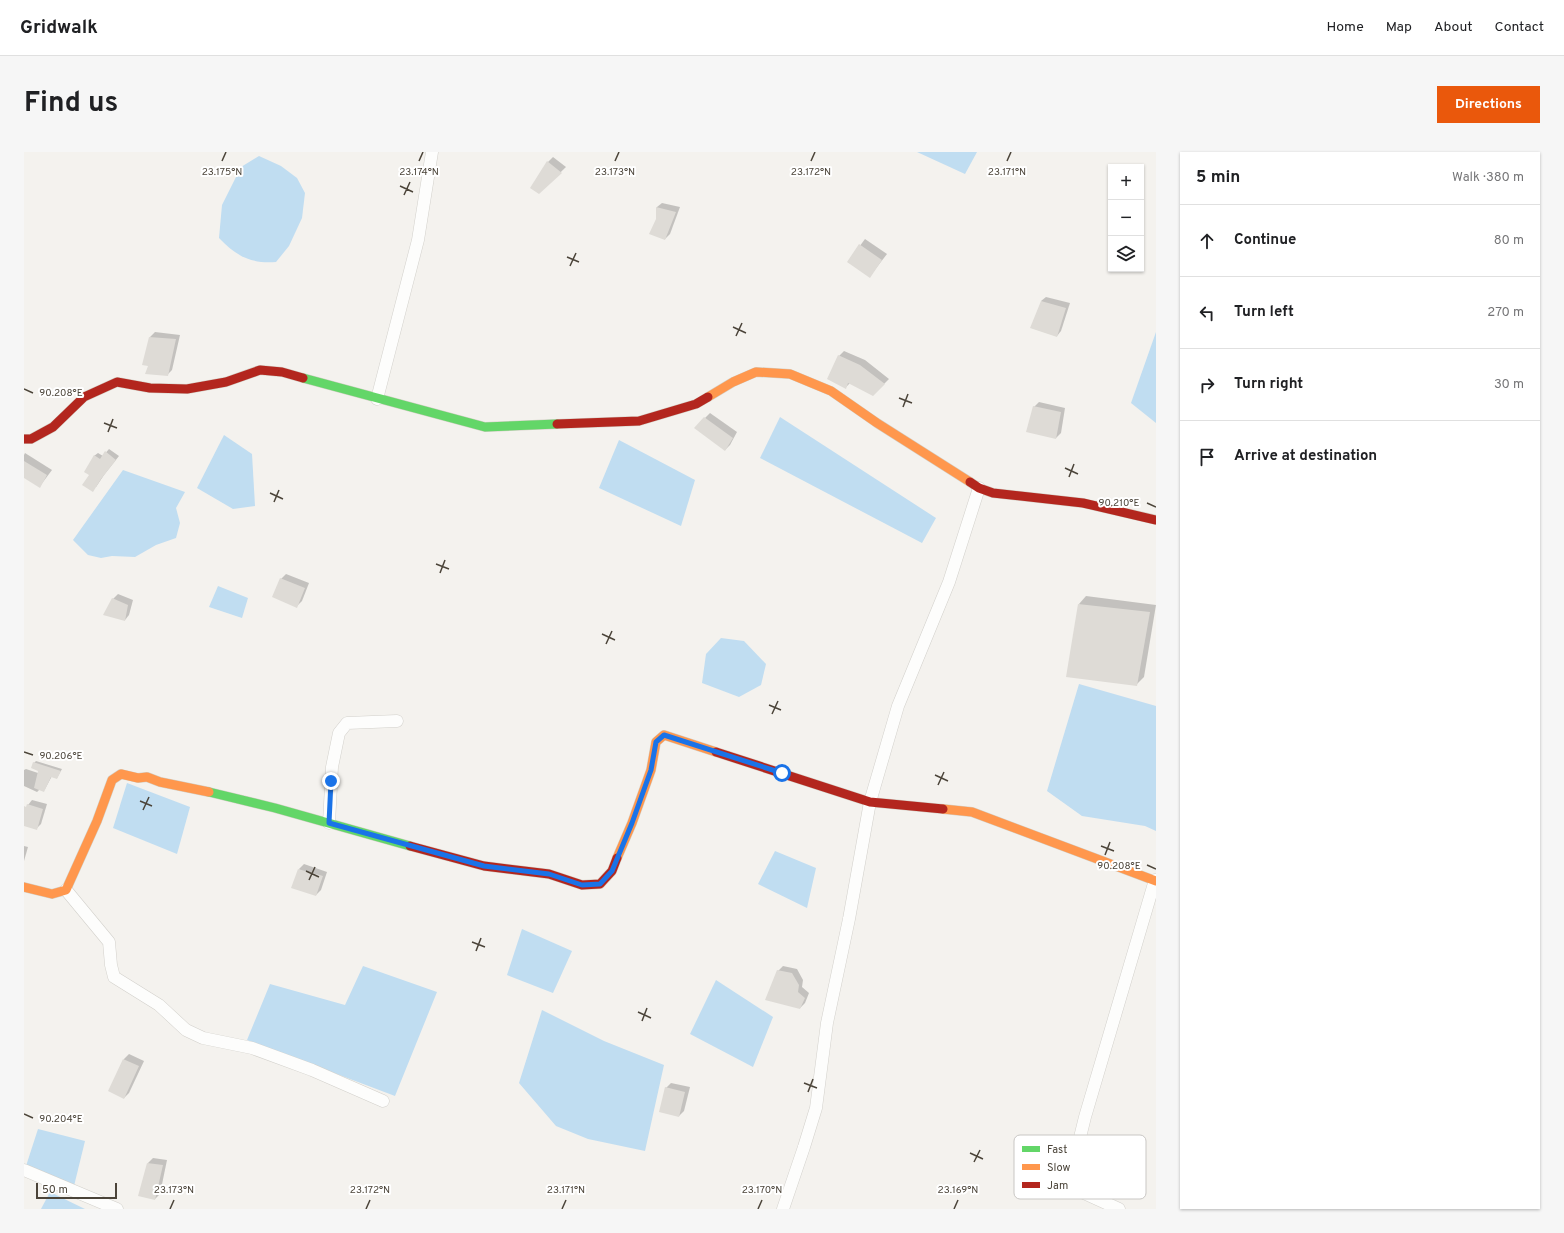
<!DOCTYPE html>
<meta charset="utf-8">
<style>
body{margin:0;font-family:Overpass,sans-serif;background:#f6f6f6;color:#202124}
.controls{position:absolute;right:12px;top:12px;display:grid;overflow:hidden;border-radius:0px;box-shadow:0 1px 3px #0004}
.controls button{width:36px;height:36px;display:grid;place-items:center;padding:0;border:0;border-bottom:1px solid #e0e0e0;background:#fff;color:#202124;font:20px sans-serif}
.scale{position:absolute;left:12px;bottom:10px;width:81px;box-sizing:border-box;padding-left:4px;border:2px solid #4b4439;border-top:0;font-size:11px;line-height:14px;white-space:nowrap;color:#4b4439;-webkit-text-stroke:3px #fff;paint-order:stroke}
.stop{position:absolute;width:12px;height:12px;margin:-9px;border:3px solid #1a73e8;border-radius:50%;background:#fff}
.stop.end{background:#1a73e8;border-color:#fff;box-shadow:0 1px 4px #0008}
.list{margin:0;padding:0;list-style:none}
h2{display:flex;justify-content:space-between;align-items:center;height:52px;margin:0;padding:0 16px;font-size:17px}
h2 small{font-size:13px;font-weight:400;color:#757577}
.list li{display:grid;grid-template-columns:26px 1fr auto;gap:12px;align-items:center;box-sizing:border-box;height:72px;padding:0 16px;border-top:1px solid #e0e0e0}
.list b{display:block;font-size:15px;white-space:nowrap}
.list em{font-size:13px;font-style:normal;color:#757577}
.icon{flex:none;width:22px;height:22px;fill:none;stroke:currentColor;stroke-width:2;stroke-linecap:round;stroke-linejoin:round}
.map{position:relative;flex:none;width:1132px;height:1057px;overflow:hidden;border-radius:0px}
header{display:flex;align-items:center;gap:24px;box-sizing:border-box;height:56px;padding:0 20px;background:#fff;border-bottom:1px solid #e0e0e0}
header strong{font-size:19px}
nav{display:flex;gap:22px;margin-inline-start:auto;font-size:14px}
.intro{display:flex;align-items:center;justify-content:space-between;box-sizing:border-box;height:96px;padding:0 24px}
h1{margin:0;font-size:28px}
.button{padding:10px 18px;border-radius:0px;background:#ea580c;color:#fff;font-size:14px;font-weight:700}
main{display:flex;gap:24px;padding:0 24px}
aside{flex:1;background:#fff;border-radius:0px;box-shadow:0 1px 3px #0004}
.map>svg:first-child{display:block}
</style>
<header>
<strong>Gridwalk</strong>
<nav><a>Home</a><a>Map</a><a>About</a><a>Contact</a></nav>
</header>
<div class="intro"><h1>Find us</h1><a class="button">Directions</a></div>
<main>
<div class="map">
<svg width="1132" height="1057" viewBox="0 0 1132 1057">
<rect width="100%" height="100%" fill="#f4f2ee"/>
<g fill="#c0ddf1">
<path d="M893,0H953L941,22Z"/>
<path d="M235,4L257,14L273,26L281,41L278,66L265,94L252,110C227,112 212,104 195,86L198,53L217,15Z"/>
<path d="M1132,180V271L1107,251Z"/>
<path d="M756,265L912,366L898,391L736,306Z"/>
<path d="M200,283L228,302L231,354L209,357L173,336Z"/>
<path d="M595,288L671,328L657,374L575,336Z"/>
<path d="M99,318L161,340L152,356L156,371L152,386L132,393L111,405L88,404L77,406L64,403L49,388Z"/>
<path d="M194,434L224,446L218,466L185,455Z"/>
<path d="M697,486L720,489L742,512L737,533L715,545L678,531L682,502Z"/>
<path d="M1055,532L1132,554V679L1121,674L1058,664L1023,639Z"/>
<path d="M103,631L166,655L153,702L89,676Z"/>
<path d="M751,699L792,716L783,756L734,732Z"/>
<path d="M498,777L548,799L529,841L483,823Z"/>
<path d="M339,814L413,840L371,944L223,888L246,832L321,853Z"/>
<path d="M692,828L749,865L729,915L666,882Z"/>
<path d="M518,858L580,889L640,913L621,999L564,987L532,974L495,931Z"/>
<path d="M14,977L61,989L50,1034L2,1014Z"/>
<path d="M26,1040L61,1057H17Z"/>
</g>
<g fill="#0003">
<path d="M529,5L542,15L515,41L524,10Z"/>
<path d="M638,51L656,55L646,82L641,87L633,67V55Z"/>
<path d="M841,87L863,102L846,124L824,110Z"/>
<path d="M1022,145L1046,151L1037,179L1033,184L1017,149Z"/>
<path d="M131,180L156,183L148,218L143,223L125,213L119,212L126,185Z"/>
<path d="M820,199L841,208L865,227L849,243L826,231L821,236L815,204Z"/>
<path d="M1015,250L1041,256L1037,281L1032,286L1010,255Z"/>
<path d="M686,261L713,280L706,293L701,298L681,266Z"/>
<path d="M85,297L95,304L80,323L72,335L66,322L70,304L74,301L79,304Z"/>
<path d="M1,301L28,318L16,334L0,324V303Z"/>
<path d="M262,422L285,431L278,449L273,454L257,427Z"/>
<path d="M94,442L109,448L105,463L101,468L89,447Z"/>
<path d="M1062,444L1132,453L1120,525L1112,533L1055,452Z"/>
<path d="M12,609L38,617L33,626L28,624L21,637H16L13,640L0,634V618L2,617L14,621L15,618L10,611Z"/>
<path d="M8,648L23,652L17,672L12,677L0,673V663L4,653Z"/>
<path d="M0,694L4,695L0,709Z"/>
<path d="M280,712L303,720L297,738L292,743L275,717Z"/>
<path d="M759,814L773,817L779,828L778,835L785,841L781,851L776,856L754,819Z"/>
<path d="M105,902L120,909L105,941L100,946V907Z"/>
<path d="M647,931L666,935L660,959L655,964L642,936Z"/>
<path d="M129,1006L143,1008L136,1042L131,1047L124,1011Z"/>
</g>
<g fill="#dedbd6">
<path d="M523,9L538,21L515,42L506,36Z"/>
<path d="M632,55L652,60L641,88L625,82L632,67Z"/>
<path d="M835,92L858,108L846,126L823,110Z"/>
<path d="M1017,149L1042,156L1033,185L1006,176Z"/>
<path d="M125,185L152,187L144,224L121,222L124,214L118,213Z"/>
<path d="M814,203L836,213L861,232L849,244L824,231L822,237L803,227Z"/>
<path d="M1009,254L1037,260L1032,287L1002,280Z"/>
<path d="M680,265L709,286L701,299L670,276Z"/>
<path d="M81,299L92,308L77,327L69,340L58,333L65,323L60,320L70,303L76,307Z"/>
<path d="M0,309L23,323L16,336L0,326Z"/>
<path d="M256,426L281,436L273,456L248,445Z"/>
<path d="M88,446L104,453L101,469L79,463Z"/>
<path d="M1054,452L1126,460L1113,534L1042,525Z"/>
<path d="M9,610L37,619L33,627L27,625L20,640L10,636L14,619L7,616Z"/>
<path d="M3,652L19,657L13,678L0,674V654L2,655Z"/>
<path d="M274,717L299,724L292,744L267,736Z"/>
<path d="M753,818L768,821L775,833L774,840L781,846L776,857L741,848Z"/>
<path d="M99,907L115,914L100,947L84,939Z"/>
<path d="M641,935L661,940L655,965L635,960Z"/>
<path d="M123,1011L139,1013L131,1048L114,1044Z"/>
</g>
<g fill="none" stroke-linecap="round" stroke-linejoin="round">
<g stroke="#d2d0cb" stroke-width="13">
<g id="street">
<path d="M353,247L394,88L408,0"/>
<path d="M305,671L308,615L315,581L323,571L373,569"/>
<path d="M42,738L85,790L87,813L90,825L135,853L162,878L179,886L228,896L288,918L359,949"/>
<path d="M0,1018L93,1057"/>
<path d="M759,1057L780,995L792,956L803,871L825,767L846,650L874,554L925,430L955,336"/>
<path d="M1095,1057L1049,1036L1045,1030L1061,965L1131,728"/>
</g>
</g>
<g stroke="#d3cfc5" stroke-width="10">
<g id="fast">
<path d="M279,226L461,275L533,272"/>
<path d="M185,640L251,656L386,694"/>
</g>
</g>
<g stroke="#d3cfc5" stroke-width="10">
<g id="slow">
<path d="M684,245L709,230L732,220L766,222L807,239L853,271L946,330"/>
<path d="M919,657L948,660L1132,729"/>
<path d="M593,706L608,671L627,618L632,590L640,583L692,600"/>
<path d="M0,735L28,742L42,738L73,669L88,628L97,622L114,626L123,625L136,630L185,640"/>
</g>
</g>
<g stroke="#d3cfc5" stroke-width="10">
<g id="jam">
<path d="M533,272L615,269L672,252L684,245"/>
<path d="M0,287H7L29,275L60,245L93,230L126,236L163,237L202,230L236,218L258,220L279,226"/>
<path d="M946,330L955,336L969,341L1059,351L1132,368"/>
<path d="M692,600L846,650L919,657"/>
<path d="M386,694L460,714L525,722L558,733L576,732L588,719L593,706"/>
</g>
</g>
<use href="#street" stroke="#fdfdfc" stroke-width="12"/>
<use href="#fast" stroke="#63d668" stroke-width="9"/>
<use href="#slow" stroke="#ff974d" stroke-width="9"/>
<use href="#jam" stroke="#b3261e" stroke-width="9"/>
</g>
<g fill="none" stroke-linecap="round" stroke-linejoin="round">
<path stroke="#1a73e8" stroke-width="5" d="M307,629L305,671L460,714L525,722L558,733L576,732L588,719L608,671L627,618L632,590L640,583L758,621"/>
</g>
<path fill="none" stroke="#4b4439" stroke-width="1.5" d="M198,9L202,0M395,9L399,0M591,9L595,0M787,9L791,0M983,9L987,0M376,34L389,40M380,43L386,30M543,105L555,110M546,114L552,101M709,175L722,181M712,184L718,171M0,237L9,241M875,246L888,251M879,255L884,242M80,271L93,276M84,280L89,267M1041,316L1054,322M1045,325L1050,312M246,341L259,347M250,350L255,338M1123,351L1132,355M412,412L425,417M416,421L421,408M578,482L591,488M582,492L588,479M745,553L757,558M748,562L754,549M0,600L9,603M911,623L924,629M914,633L920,620M116,649L128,654M119,658L125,645M1077,694L1090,699M1081,703L1086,690M1123,713L1132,717M282,719L295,725M285,728L291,715M448,790L461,795M452,799L457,786M614,860L627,866M618,869L623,856M780,931L793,936M784,940L789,927M0,962L9,966M946,1001L959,1007M950,1010L956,998M146,1057L150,1048M342,1057L346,1048M538,1057L542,1048M734,1057L738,1048M930,1057L934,1048"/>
<rect x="990" y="983" width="132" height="64" rx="6" fill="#fff" stroke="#c9c7c4" stroke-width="1"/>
<rect x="998" y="994" width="18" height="6" fill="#63d668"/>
<rect x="998" y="1012" width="18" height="6" fill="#ff974d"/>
<rect x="998" y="1030" width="18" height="6" fill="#b3261e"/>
<g font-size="11" fill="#4b4439">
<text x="1023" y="1001">Fast</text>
<text x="1023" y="1019">Slow</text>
<text x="1023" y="1037">Jam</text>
</g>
<g font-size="10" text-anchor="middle" fill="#4b4439" stroke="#fff" stroke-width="4" stroke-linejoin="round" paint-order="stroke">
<text x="591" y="23">23.173°N</text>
<text x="787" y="23">23.172°N</text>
<text x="983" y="23">23.171°N</text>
<text x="198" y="23">23.175°N</text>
<text x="395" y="23">23.174°N</text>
<text x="37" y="244">90.208°E</text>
<text x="1095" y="354">90.210°E</text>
<text x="37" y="607">90.206°E</text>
<text x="1095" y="717">90.208°E</text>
<text x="37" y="970">90.204°E</text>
<text x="150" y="1041">23.173°N</text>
<text x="346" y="1041">23.172°N</text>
<text x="542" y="1041">23.171°N</text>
<text x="738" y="1041">23.170°N</text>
<text x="934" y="1041">23.169°N</text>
</g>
</svg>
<div class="controls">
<button>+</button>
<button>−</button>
<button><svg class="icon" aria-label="layers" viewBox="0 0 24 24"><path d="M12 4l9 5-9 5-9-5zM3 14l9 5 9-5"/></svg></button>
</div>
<div class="scale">50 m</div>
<div class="stop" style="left:758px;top:621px"></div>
<div class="stop end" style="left:307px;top:629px"></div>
</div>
<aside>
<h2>5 min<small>Walk · 380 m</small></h2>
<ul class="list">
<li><svg class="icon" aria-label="ahead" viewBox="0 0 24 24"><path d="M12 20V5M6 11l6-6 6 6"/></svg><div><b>Continue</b></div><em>80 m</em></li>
<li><svg class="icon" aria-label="left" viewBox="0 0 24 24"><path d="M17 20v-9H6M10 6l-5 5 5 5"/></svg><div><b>Turn left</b></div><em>270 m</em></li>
<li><svg class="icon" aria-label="right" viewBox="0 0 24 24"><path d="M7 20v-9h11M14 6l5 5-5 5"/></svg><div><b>Turn right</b></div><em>30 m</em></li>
<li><svg class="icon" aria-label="arrive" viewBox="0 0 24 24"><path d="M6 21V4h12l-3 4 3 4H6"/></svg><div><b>Arrive at destination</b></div></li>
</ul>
</aside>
</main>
